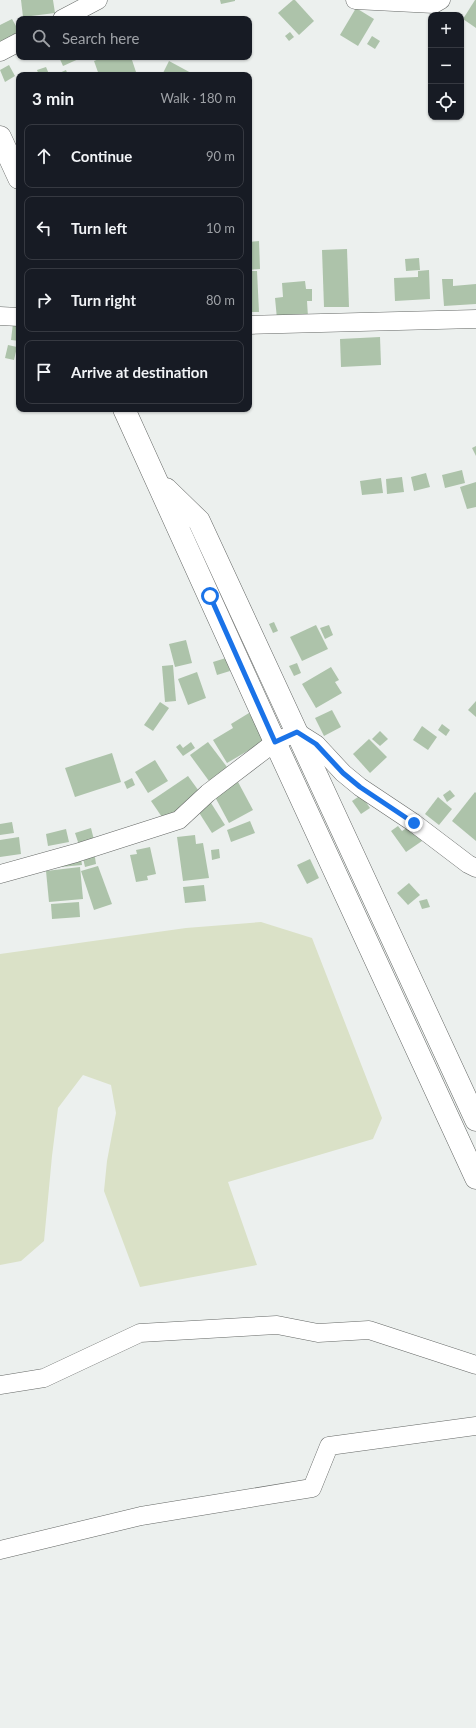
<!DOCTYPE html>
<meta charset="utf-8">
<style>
body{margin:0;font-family:Lato,sans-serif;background:#20242c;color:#f1f3f6}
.controls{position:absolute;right:12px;top:12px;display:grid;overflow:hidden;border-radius:8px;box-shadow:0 1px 3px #0004}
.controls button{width:36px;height:36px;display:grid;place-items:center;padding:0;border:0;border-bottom:1px solid #363941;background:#171b24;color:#f1f3f6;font:20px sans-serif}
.stop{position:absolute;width:12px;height:12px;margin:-9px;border:3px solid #1a73e8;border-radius:50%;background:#fff}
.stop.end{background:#1a73e8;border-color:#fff;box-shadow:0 1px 4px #0008}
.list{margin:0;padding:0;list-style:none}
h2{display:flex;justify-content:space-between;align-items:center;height:52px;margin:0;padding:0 16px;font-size:17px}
h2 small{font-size:13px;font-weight:400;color:#9ea1a6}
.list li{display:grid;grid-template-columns:26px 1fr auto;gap:12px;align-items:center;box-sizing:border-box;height:64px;margin:0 8px 8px;padding:0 8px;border:1px solid #363941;border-radius:8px}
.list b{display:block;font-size:15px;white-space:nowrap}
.list em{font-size:13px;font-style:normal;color:#9ea1a6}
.icon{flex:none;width:22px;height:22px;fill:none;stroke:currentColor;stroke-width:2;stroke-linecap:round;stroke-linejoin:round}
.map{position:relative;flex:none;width:476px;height:1728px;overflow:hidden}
.search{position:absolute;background:#171b24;box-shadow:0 1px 3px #0004;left:16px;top:16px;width:236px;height:44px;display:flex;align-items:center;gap:10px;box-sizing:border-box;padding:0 14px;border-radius:8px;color:#9ea1a6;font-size:15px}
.panel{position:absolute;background:#171b24;box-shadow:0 1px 3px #0004;left:16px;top:72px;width:236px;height:340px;border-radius:8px}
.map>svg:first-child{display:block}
</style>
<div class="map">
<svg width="476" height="1728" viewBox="0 0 476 1728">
<rect width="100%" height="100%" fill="#ecf0ee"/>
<path fill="#dae1c7" d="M261,922L312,938L382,1118L373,1139L228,1182L257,1265L140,1287L104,1191L107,1161L116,1113L111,1085L83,1075L58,1108L52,1156L44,1241L21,1261L0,1265V954L186,928Z"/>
<g fill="#adc3aa">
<path d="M21,0H53L55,13L23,17Z"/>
<path d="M220,0H235V1L221,4Z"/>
<path d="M293,0H295L314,21L299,35L278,13Z"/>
<path d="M475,0H476V28L463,19Z"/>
<path d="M356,8L374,19L358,46L340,35Z"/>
<path d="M12,19L16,26L19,24V40L0,50V25Z"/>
<path d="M290,32L294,37L289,41L285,36Z"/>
<path d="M372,36L380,41L375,49L367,44Z"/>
<path d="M59,57H83L63,66Z"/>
<path d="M104,57H131L137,75H99L94,61Z"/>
<path d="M169,61L193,74V75H162Z"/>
<path d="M9,65L15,76L5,82L0,70Z"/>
<path d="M46,67L49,74L39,75L37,70Z"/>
<path d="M66,70L68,75H55Z"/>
<path d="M259,241L260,269L249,270V242Z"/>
<path d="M347,249L349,307H324L322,250Z"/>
<path d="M419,258L420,270L406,271L405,259Z"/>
<path d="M429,270L430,299L395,301L394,278L418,277V271Z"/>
<path d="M249,271H257L259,312H249Z"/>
<path d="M442,279H453V286L476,284V304L444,306Z"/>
<path d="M305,281L306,289H312V301H307L308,317L277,319L275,298L283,297L282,283Z"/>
<path d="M13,323L19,324V341L11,340Z"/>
<path d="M380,337L381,365L341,367L340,339Z"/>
<path d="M8,345L17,347L14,360L5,358Z"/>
<path d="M476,446V456L472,448Z"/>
<path d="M462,470L465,483L445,488L442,475Z"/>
<path d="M426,473L430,487L414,491L411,477Z"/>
<path d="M402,477L404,492L387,494L386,479Z"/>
<path d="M381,478L383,493L362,495L360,481Z"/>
<path d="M476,482V507L467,509L460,487Z"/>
<path d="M274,622L278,631L273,633L269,624Z"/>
<path d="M316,625L328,649L302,661L290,637Z"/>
<path d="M329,625L333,635L325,639L320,628Z"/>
<path d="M186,640L192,663L175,667L169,644Z"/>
<path d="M226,658L230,671L217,675L213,662Z"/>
<path d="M297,663L301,673L294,676L289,666Z"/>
<path d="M173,665L176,701L165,702L162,666Z"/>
<path d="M331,667L339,680L335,682L342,693L316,708L302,684Z"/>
<path d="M197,672L206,698L188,705L178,679Z"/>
<path d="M476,701V717L468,710Z"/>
<path d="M160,702L169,708L153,731L144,725Z"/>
<path d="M332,710L341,727L324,736L315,718Z"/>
<path d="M249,713L266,740L227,763L213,740L233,728L231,724Z"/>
<path d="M442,724L450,730L446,736L438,730Z"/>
<path d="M422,726L437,737L428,750L413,740Z"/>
<path d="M380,731L388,739L380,746L372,739Z"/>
<path d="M369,739L387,757L370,773L353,754Z"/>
<path d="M191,742L195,748L183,756L176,747L180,744L183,748Z"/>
<path d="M208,742L227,767L209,781L190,755Z"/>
<path d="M112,753L121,782L75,797L65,768Z"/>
<path d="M155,760L168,781L148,793L135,772Z"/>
<path d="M188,776L201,794L164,820L151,801Z"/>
<path d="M132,778L135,785L127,789L124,782Z"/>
<path d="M238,782L253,810L229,823L214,795Z"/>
<path d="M450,790L455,796L447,802L443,795Z"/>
<path d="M475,792L476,793V841L452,821Z"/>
<path d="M361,795L370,808L361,814L352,801Z"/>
<path d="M438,797L452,809L439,825L425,814Z"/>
<path d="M211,803L225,825L212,833L198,811Z"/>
<path d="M250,821L255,833L231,842L227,830Z"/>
<path d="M12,822L14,833L0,835V824Z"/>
<path d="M411,825L422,841L406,852L391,831L398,826L402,831Z"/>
<path d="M91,828L94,840L79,845L75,833Z"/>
<path d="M66,829L69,842L48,846L46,834Z"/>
<path d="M195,835L196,844L203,843L209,878L183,881L177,837Z"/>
<path d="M19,837L21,854L0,857V840Z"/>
<path d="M150,847L156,874L147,876L148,880L136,882L130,855L137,854L136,850Z"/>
<path d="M219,849L220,858L212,860L211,850Z"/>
<path d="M94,851L96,864L85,867L82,854Z"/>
<path d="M81,858L82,865L50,868Z"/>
<path d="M310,859L319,878L307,884L297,865Z"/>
<path d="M98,866L112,904L94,910L81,871Z"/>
<path d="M80,867L83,899L49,902L46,871Z"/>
<path d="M409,883L420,895L408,905L397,893Z"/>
<path d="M204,885L206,901L185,903L183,887Z"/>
<path d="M427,899L430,907L422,909L419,901Z"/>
<path d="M79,902L80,917L52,919L51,904Z"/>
</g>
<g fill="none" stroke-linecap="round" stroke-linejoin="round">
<g stroke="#656866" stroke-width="19">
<g id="minor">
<path d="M355,0L434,4L441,0"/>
<path d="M62,19L98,0"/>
<path d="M0,52L19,42"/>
<path d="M0,316L19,317"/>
<path d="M249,325L476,319"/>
<path d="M0,874L76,853L179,820L208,793L275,742L297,732L316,744L343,773L360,787L414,823L468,864L476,868"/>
<path d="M0,1385L44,1378L140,1333L277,1325L318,1333L369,1330L476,1365"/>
<path d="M0,1550L141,1516L312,1488L329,1446L476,1426"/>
</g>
</g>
<g stroke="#656866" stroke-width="23">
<g id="major">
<path d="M0,137L19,178"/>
<path d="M124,409L275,742L476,1178"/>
<path d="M166,489L199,521L476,1120"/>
</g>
</g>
<use href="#minor" stroke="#fff" stroke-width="18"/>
<use href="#major" stroke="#fff" stroke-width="22"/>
</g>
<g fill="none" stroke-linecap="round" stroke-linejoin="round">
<path stroke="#1a73e8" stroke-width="5" d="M210,596L275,742L297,732L316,744L343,773L360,787L414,823"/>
</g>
</svg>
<div class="controls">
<button>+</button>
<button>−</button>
<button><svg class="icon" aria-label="locate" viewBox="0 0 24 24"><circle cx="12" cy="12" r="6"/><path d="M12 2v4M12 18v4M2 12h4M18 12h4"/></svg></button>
</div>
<div class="stop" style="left:210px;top:596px"></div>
<div class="stop end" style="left:414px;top:823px"></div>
<div class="search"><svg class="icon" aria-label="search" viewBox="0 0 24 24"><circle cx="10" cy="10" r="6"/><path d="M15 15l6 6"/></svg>Search here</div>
<section class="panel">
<h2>3 min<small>Walk · 180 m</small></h2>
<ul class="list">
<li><svg class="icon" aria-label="ahead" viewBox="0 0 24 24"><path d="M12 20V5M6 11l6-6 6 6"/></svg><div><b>Continue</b></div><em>90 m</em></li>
<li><svg class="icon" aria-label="left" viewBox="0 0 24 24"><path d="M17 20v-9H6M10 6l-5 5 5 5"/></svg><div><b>Turn left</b></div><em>10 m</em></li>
<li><svg class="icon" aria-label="right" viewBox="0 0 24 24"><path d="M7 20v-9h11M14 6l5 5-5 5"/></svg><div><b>Turn right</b></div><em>80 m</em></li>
<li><svg class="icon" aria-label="arrive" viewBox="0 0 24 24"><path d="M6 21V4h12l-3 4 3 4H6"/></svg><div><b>Arrive at destination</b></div></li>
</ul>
</section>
</div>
